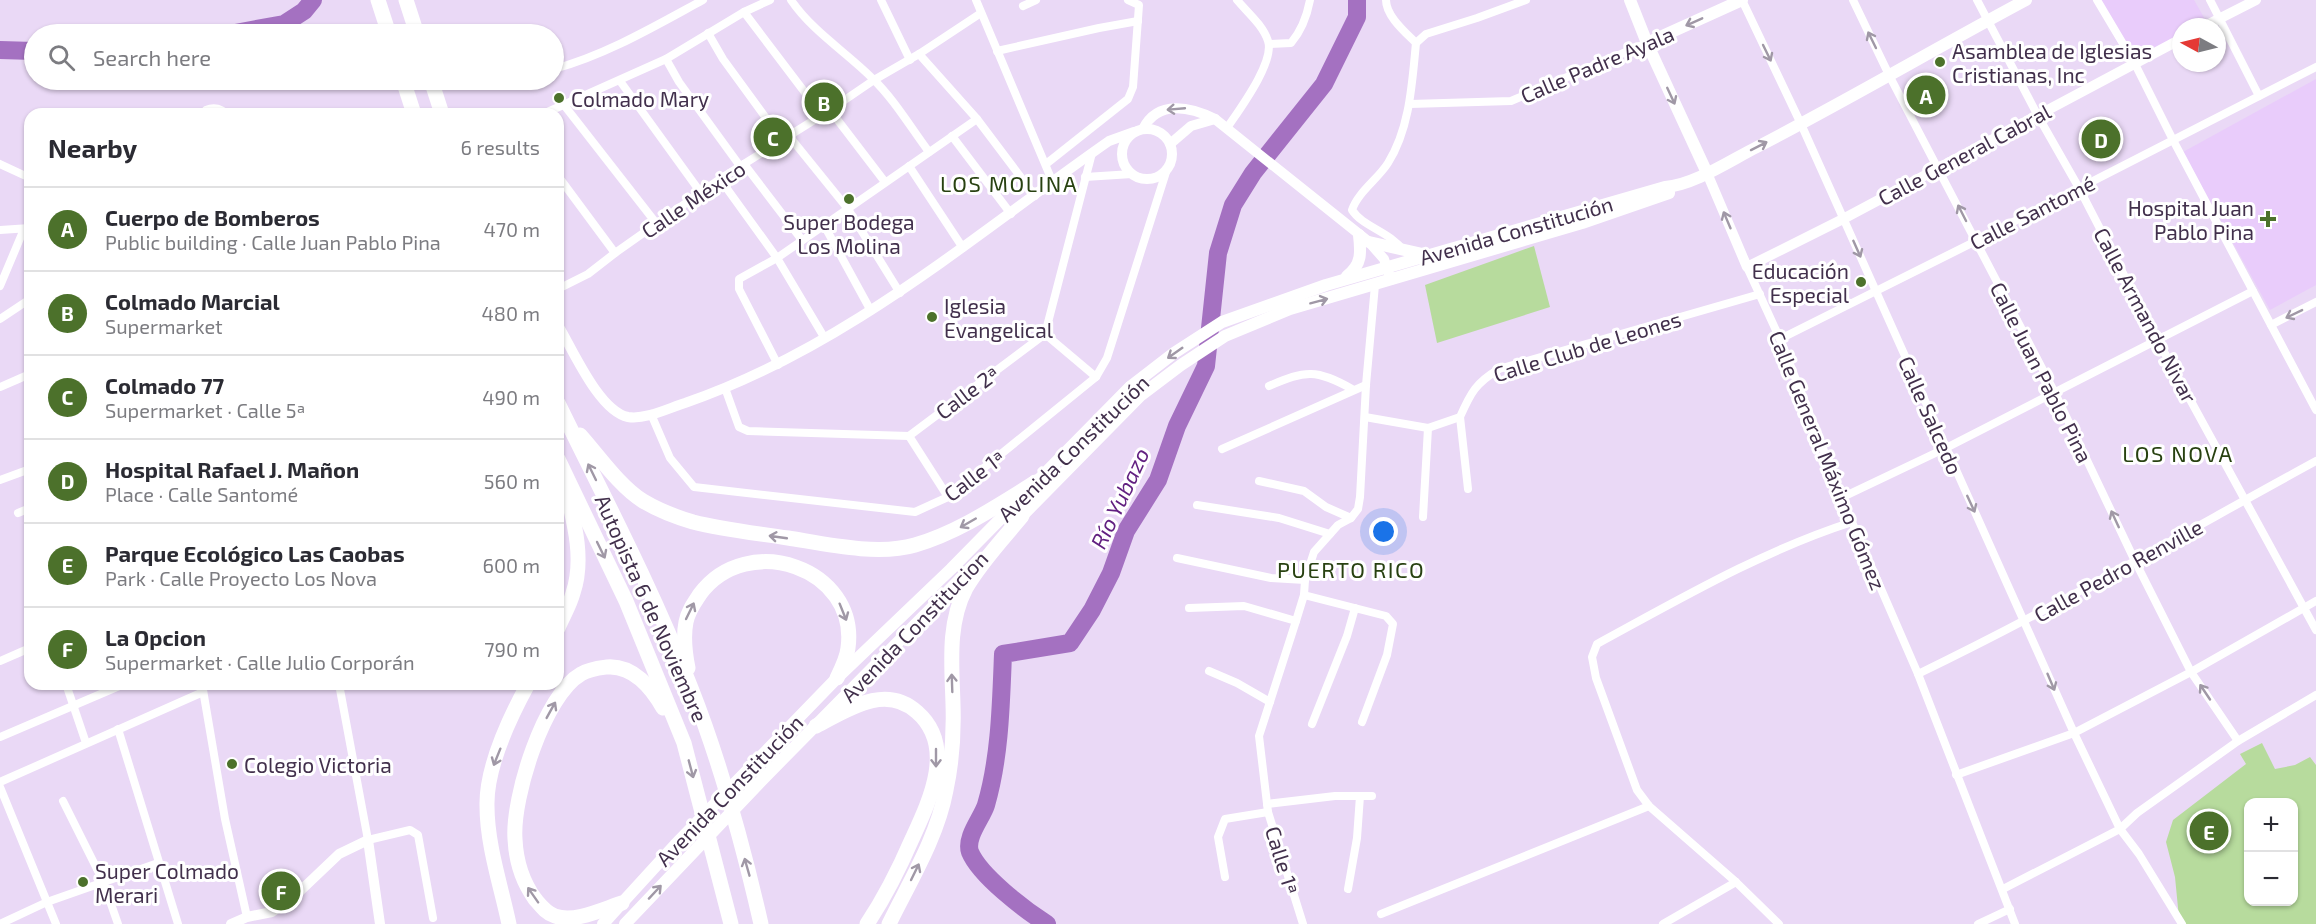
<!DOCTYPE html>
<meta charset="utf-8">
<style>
body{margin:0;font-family:"Exo 2",sans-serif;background:#f2f2f3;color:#2b2b33}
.controls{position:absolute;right:18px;bottom:18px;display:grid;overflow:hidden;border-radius:12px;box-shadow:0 2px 4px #0004}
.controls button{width:54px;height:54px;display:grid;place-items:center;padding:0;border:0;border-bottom:2px solid #e1e1e2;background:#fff;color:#2b2b33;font:30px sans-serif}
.compass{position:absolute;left:2172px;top:18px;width:54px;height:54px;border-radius:50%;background:#fff;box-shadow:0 2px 4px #0004;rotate:277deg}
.you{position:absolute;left:1384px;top:532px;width:21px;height:21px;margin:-15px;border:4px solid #fff;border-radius:50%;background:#1a73e8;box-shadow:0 0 0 9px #1a73e833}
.badge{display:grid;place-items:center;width:39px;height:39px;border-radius:50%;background:#4c712b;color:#fff;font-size:20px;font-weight:700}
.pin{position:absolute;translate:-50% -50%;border:3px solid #fff;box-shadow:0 2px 6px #0006}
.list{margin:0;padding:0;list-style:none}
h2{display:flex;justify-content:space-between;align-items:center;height:78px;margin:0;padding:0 24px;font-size:26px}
h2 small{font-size:20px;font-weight:400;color:#7c7c81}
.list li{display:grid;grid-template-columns:39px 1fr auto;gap:18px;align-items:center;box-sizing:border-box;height:84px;padding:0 24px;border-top:2px solid #e1e1e2}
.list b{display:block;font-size:22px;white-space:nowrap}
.list p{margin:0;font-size:20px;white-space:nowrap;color:#7c7c81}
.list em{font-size:20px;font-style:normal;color:#7c7c81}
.icon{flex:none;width:33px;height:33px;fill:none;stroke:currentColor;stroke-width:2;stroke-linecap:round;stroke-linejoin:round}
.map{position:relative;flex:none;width:2316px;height:924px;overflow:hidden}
.search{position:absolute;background:#fff;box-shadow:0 2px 4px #0004;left:24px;top:24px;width:540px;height:66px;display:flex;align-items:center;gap:15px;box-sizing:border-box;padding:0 21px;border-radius:33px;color:#7c7c81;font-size:22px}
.panel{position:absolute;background:#fff;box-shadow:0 2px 4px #0004;left:24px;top:108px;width:540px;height:582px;border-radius:18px}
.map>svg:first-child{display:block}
</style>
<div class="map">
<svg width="2316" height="924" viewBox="0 0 2316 924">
<rect width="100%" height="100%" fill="#ead9f6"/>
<g fill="#e9ccfb">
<path d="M2094,0H2194L2206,21L2195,27H2181V35L2129,64Z"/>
<path d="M2316,79V285L2270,310L2183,152Z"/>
</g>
<g fill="#b7db9d" fill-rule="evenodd">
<path d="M1534,246L1550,307L1437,343L1425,285Z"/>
<path d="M2262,743L2275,769L2295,765L2310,757L2316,765V924H2182L2179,918L2175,877L2166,842L2173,820L2246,764L2240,754ZM2248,802H2294V902H2248Z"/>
</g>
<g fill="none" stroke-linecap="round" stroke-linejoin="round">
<g stroke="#a471c1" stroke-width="18">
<path d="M187,34L235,33L284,24L304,11L313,0"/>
<path d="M0,50L34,51"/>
<path d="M1047,924C1025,910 980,876 970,852C965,837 982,818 986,805C1000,757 1001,704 1003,654L1070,643L1092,610L1111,573L1126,531L1158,480L1177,426L1206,366L1218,253L1233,205L1253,173L1324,84L1357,17V0"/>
</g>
<g stroke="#fff" stroke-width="8">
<path d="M791,0C812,31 846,52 872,78C894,99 911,128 929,152"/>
<path d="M881,0L910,60"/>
<path d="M976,0L1053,183"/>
<path d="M1386,0C1386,16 1405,32 1416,43"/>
<path d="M1742,0L1801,124L2074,733L2120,829L2139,854L2182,924"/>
<path d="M1853,0L1889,75L2054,391L2134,559L2191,672L2238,741"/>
<path d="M1977,0L2038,116L2079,188L2157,339L2316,630"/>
<path d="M2097,0L2135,64L2173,140L2316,410"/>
<path d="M2210,0L2259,96"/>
<path d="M1023,6L1036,0"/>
<path d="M744,12L822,115"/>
<path d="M708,33L723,59L782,140"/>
<path d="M1269,44L1291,43C1302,30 1307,16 1310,0"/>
<path d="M997,51L1099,28L1138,21"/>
<path d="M919,54L977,119L1035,196"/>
<path d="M666,59L679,82L740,166"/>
<path d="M554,69C606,55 655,26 703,0"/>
<path d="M620,81L701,193"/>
<path d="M1410,104L1511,101L1647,43"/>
<path d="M564,105L656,223"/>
<path d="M830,110L885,182"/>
<path d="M205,114L206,110C215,106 220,109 228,114"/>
<path d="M543,114L666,59L744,12L770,0"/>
<path d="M1227,128C1239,110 1275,62 1268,41C1263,25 1247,12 1237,0"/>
<path d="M789,136L848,209L900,293"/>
<path d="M952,136L1011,214"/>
<path d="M0,164L30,178"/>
<path d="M744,164L802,240"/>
<path d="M1046,164L1128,99L1133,87L1139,5L1128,0"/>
<path d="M909,166L963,248"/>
<path d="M558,176L615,253"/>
<path d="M1085,177L1132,174"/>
<path d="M720,179L777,258L824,337"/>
<path d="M824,225L871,311"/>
<path d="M0,230L30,228"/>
<path d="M1404,251C1389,231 1363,227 1352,210C1358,192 1378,179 1388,163C1410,128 1412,83 1416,43L1426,34L1477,18L1526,0"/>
<path d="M1747,267L1780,339L1852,522L1918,674L2015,924"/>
<path d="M0,286L24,229"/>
<path d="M558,289L588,274L615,253L720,179L830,110L874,80L919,54L981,13"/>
<path d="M0,319L30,299"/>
<path d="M2271,325L2316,302"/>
<path d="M1045,334L1096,377"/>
<path d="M1780,339L1976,241L2316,67"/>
<path d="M778,365L739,289V279L777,258L977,119"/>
<path d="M1269,386C1306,370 1316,369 1352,389"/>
<path d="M0,387L30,374"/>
<path d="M725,388L739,427L748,431L909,436L1045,334L1092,153"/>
<path d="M651,414L670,458L694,487L915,512L948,497L1096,377L1107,358L1167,169"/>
<path d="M1365,417L1428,428L1460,417C1471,392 1476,383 1499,369L1760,294"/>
<path d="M1460,417L1468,489"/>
<path d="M909,436L948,497"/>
<path d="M1222,449L1366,385"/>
<path d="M0,480L30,469"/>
<path d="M1259,481L1304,491L1326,507L1351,518"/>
<path d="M1843,497L1946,448L2253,291"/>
<path d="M1197,505L1279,518L1330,534"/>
<path d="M18,513L30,508"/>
<path d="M1423,517L1428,428"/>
<path d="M1177,558L1271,578L1305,580"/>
<path d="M1304,595L1386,616L1393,624L1387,655L1362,722"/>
<path d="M1189,608L1244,606L1296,621"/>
<path d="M0,661L30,648"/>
<path d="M1209,671L1237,683L1270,702"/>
<path d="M1918,674C2053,609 2184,533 2316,461"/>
<path d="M66,684L86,743"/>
<path d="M202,684L225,819L247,917"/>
<path d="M339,684L368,840L410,830L418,835L433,918"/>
<path d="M1312,724L1347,636L1355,608"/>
<path d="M118,729L178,924"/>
<path d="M0,737L124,684"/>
<path d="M1956,775L2074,733L2191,672L2316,601"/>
<path d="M0,782L203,692"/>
<path d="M0,787L56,924"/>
<path d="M63,801L103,881L118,924"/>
<path d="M1267,804L1335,796H1372"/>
<path d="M1225,877L1218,837L1225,819L1268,812"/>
<path d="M1348,889L1357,838L1360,796"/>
<path d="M2003,889L2120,829L2137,813L2238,741L2316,695"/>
<path d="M1381,914L1649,806"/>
<path d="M0,924L47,902L158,863"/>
<path d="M1303,924L1268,812L1259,736L1296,621L1304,595L1305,580L1314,552L1338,525L1351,518L1358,509L1360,497L1366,385L1375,285"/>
<path d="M1663,924L1736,882"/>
<path d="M1779,924L1736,882L1649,806L1637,790L1596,678L1592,657L1597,644C1680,599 1762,551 1852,522"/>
<path d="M1978,924L2010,909"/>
</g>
<g stroke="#fff" stroke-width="10">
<path d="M2203,27L2256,0"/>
<path d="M1143,129C1158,99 1191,107 1215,119L1369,242L1384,259L1391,280"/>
<circle cx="1147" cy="154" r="25"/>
<path d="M1170,144L1191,126L1215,119"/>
<path d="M1707,173L1747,267L1843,219L2181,39"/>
<path d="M558,325C573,350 599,411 628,417C645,420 669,408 685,403C845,348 973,236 1109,141L1134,132"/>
<path d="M231,924L247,917L272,912L298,893L339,854L368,840L380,924"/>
</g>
<g stroke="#fff" stroke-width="12">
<path d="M1630,0L1647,43"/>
<path d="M603,924L621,904"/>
</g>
<g stroke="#fff" stroke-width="12">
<path d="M1707,173L1647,43L1742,0"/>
<path d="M1369,242L1427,255"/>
<path d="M1347,276C1362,265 1361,252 1359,235"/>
<path d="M1016,522L1140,396L1181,365L1225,336L1290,309L1582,223L1669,193"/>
<path d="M622,903L675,845L837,678L951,569L1130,387L1174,353L1222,322L1326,285L1665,187C1694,185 1731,160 1757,147C1848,100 1936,48 2026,0"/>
<path d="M625,924L763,779L979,560"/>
</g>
<g stroke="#fff" stroke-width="15">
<path d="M378,0L389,34"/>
<path d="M406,0L417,34"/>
<path d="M403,80L414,114"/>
<path d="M431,80L442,114"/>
<path d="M558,403C604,497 653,590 691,688C721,764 743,845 761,924"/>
<path d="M580,435C598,455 620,487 643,501C658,510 676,517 693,522C724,530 756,533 788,538C825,544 878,556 915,545C959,532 997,506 1036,482"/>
<path d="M558,459L626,601L684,743L731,924"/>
<path d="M558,628C563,616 570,605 573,593C584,561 575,525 567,493"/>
<path d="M688,668C685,653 683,637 686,622C688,611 694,603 700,594C747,530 859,568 848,648C847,658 842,668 837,678"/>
<path d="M816,726C847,710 885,683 917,712C956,746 930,800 912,839C899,869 885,897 867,924"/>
<path d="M622,903C603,909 575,923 555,916C546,913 541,906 535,899C522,881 516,861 515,839C512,798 544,695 581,674C589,669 599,668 607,667C633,665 652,688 663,708"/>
<path d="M509,924C501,886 487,845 487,806C486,768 510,717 528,684"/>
<path d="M889,924C910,881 937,838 946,790C952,762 954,733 953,704C952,666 947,624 966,588C981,562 1003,539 1022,516"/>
</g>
</g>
<defs><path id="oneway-shaft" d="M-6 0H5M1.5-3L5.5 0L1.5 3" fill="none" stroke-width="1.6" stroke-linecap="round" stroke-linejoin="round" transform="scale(1.5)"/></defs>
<g stroke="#a098a6">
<use href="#oneway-shaft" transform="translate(1694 22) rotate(156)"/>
<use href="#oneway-shaft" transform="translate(1872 40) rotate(-116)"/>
<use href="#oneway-shaft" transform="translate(1767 53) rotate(64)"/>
<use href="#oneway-shaft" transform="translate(1671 96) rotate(65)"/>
<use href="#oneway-shaft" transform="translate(1176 109) rotate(175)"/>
<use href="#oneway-shaft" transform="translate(1759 146) rotate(-27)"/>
<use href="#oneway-shaft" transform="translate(1962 213) rotate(-117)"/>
<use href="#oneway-shaft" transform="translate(1727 220) rotate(-113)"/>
<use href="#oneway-shaft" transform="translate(1857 249) rotate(66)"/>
<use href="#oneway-shaft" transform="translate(1319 301) rotate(-15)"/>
<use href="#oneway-shaft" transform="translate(2294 314) rotate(154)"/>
<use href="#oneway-shaft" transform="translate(1175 353) rotate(145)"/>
<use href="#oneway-shaft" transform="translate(592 472) rotate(-116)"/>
<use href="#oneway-shaft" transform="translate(1971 504) rotate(65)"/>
<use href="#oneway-shaft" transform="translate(2115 519) rotate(-115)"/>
<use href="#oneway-shaft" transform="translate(968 523) rotate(150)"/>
<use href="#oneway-shaft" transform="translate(778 537) rotate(-172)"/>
<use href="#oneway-shaft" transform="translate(601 550) rotate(64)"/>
<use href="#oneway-shaft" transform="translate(690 611) rotate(-64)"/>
<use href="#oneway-shaft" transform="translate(843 612) rotate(68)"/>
<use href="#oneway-shaft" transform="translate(2051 682) rotate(67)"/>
<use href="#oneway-shaft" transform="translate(952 683) rotate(-92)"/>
<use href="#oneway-shaft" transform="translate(2205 692) rotate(-124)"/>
<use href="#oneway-shaft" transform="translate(551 710) rotate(-61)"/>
<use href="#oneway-shaft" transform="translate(497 757) rotate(112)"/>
<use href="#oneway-shaft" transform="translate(936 758) rotate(90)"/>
<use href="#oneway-shaft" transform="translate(691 769) rotate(75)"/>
<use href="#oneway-shaft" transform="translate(747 867) rotate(-106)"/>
<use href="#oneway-shaft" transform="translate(915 872) rotate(-64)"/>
<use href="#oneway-shaft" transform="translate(655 892) rotate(-47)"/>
<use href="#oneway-shaft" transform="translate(533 895) rotate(-125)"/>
</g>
<g fill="#4c712b" stroke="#fff" stroke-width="2">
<circle cx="1940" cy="62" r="6"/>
<circle cx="559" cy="98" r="6"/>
<circle cx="849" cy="199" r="6"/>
<path d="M2265 210h6v6h6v6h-6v6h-6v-6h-6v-6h6z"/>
<circle cx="1861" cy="282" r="6"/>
<circle cx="932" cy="317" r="6"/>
<circle cx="232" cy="764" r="6"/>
<circle cx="83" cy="882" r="6"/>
</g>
<g text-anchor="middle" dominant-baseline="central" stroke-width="6" stroke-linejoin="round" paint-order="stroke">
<g font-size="21" fill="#42304c" stroke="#fff" text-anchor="start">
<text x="1952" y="50">Asamblea de Iglesias<tspan x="1952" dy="24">Cristianas, Inc</tspan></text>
<text x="571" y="98">Colmado Mary</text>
<text x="2254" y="207" text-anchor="end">Hospital Juan<tspan x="2254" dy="24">Pablo Pina</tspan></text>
<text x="849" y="221" text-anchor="middle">Super Bodega<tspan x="849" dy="24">Los Molina</tspan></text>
<text x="1849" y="270" text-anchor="end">Educación<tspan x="1849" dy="24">Especial</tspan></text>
<text x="944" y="305">Iglesia<tspan x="944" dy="24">Evangelical</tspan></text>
<text x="244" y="764">Colegio Victoria</text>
<text x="95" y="870">Super Colmado<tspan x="95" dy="24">Merari</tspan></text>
</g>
<g font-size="21" fill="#42304c" stroke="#fff">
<text transform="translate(1597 64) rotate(-23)">Calle Padre Ayala</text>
<text transform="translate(1964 154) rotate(-28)">Calle General Cabral</text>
<text transform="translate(693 199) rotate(-34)">Calle México</text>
<text transform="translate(2032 212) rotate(-27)">Calle Santomé</text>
<text transform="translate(1516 230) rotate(-16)">Avenida Constitución</text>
<text transform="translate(2146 315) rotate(62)">Calle Armando Nivar</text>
<text transform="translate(1587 346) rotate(-17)">Calle Club de Leones</text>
<text transform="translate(2042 372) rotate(63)">Calle Juan Pablo Pina</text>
<text transform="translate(967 392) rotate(-37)">Calle 2ª</text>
<text transform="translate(1931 415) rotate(66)">Calle Salcedo</text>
<text transform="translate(1073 448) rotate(-44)">Avenida Constitución</text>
<text transform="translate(1828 460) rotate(68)">Calle General Máximo Gómez</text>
<text transform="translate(974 475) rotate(-37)">Calle 1ª</text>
<text transform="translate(2118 570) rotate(-29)">Calle Pedro Renville</text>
<text transform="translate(652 608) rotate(66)">Autopista 6 de Noviembre</text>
<text transform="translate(914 626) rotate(-46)">Avenida Constitucion</text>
<text transform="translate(729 790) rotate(-46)">Avenida Constitución</text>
<text transform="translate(1283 860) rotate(73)">Calle 1ª</text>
</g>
<g font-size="22" letter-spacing="1.5" fill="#284111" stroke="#fff">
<text x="1009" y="183">LOS MOLINA</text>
<text x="2178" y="453">LOS NOVA</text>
<text x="1351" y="569">PUERTO RICO</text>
</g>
<g font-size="22" font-style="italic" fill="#622081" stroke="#fff">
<text transform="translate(1119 498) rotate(-65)">Río Yubazo</text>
</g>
</g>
</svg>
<div class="controls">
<button>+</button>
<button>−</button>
</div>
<svg class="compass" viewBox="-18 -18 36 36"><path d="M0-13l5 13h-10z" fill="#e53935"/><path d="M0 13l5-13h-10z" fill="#7c7c81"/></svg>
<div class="you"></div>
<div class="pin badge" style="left:1926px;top:95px">A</div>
<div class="pin badge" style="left:824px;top:102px">B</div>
<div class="pin badge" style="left:773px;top:137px">C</div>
<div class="pin badge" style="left:2101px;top:139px">D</div>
<div class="pin badge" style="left:2209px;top:831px">E</div>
<div class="pin badge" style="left:281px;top:891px">F</div>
<div class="search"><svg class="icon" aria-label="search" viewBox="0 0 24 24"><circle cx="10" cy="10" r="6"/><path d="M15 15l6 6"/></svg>Search here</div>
<section class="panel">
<h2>Nearby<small>6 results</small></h2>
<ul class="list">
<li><span class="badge">A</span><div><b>Cuerpo de Bomberos</b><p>Public building · Calle Juan Pablo Pina</p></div><em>470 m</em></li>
<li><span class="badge">B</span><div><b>Colmado Marcial</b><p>Supermarket</p></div><em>480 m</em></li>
<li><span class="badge">C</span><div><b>Colmado 77</b><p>Supermarket · Calle 5ª</p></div><em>490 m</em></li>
<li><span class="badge">D</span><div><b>Hospital Rafael J. Mañon</b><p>Place · Calle Santomé</p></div><em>560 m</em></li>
<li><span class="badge">E</span><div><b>Parque Ecológico Las Caobas</b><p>Park · Calle Proyecto Los Nova</p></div><em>600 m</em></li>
<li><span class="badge">F</span><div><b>La Opcion</b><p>Supermarket · Calle Julio Corporán</p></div><em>790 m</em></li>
</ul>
</section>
</div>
